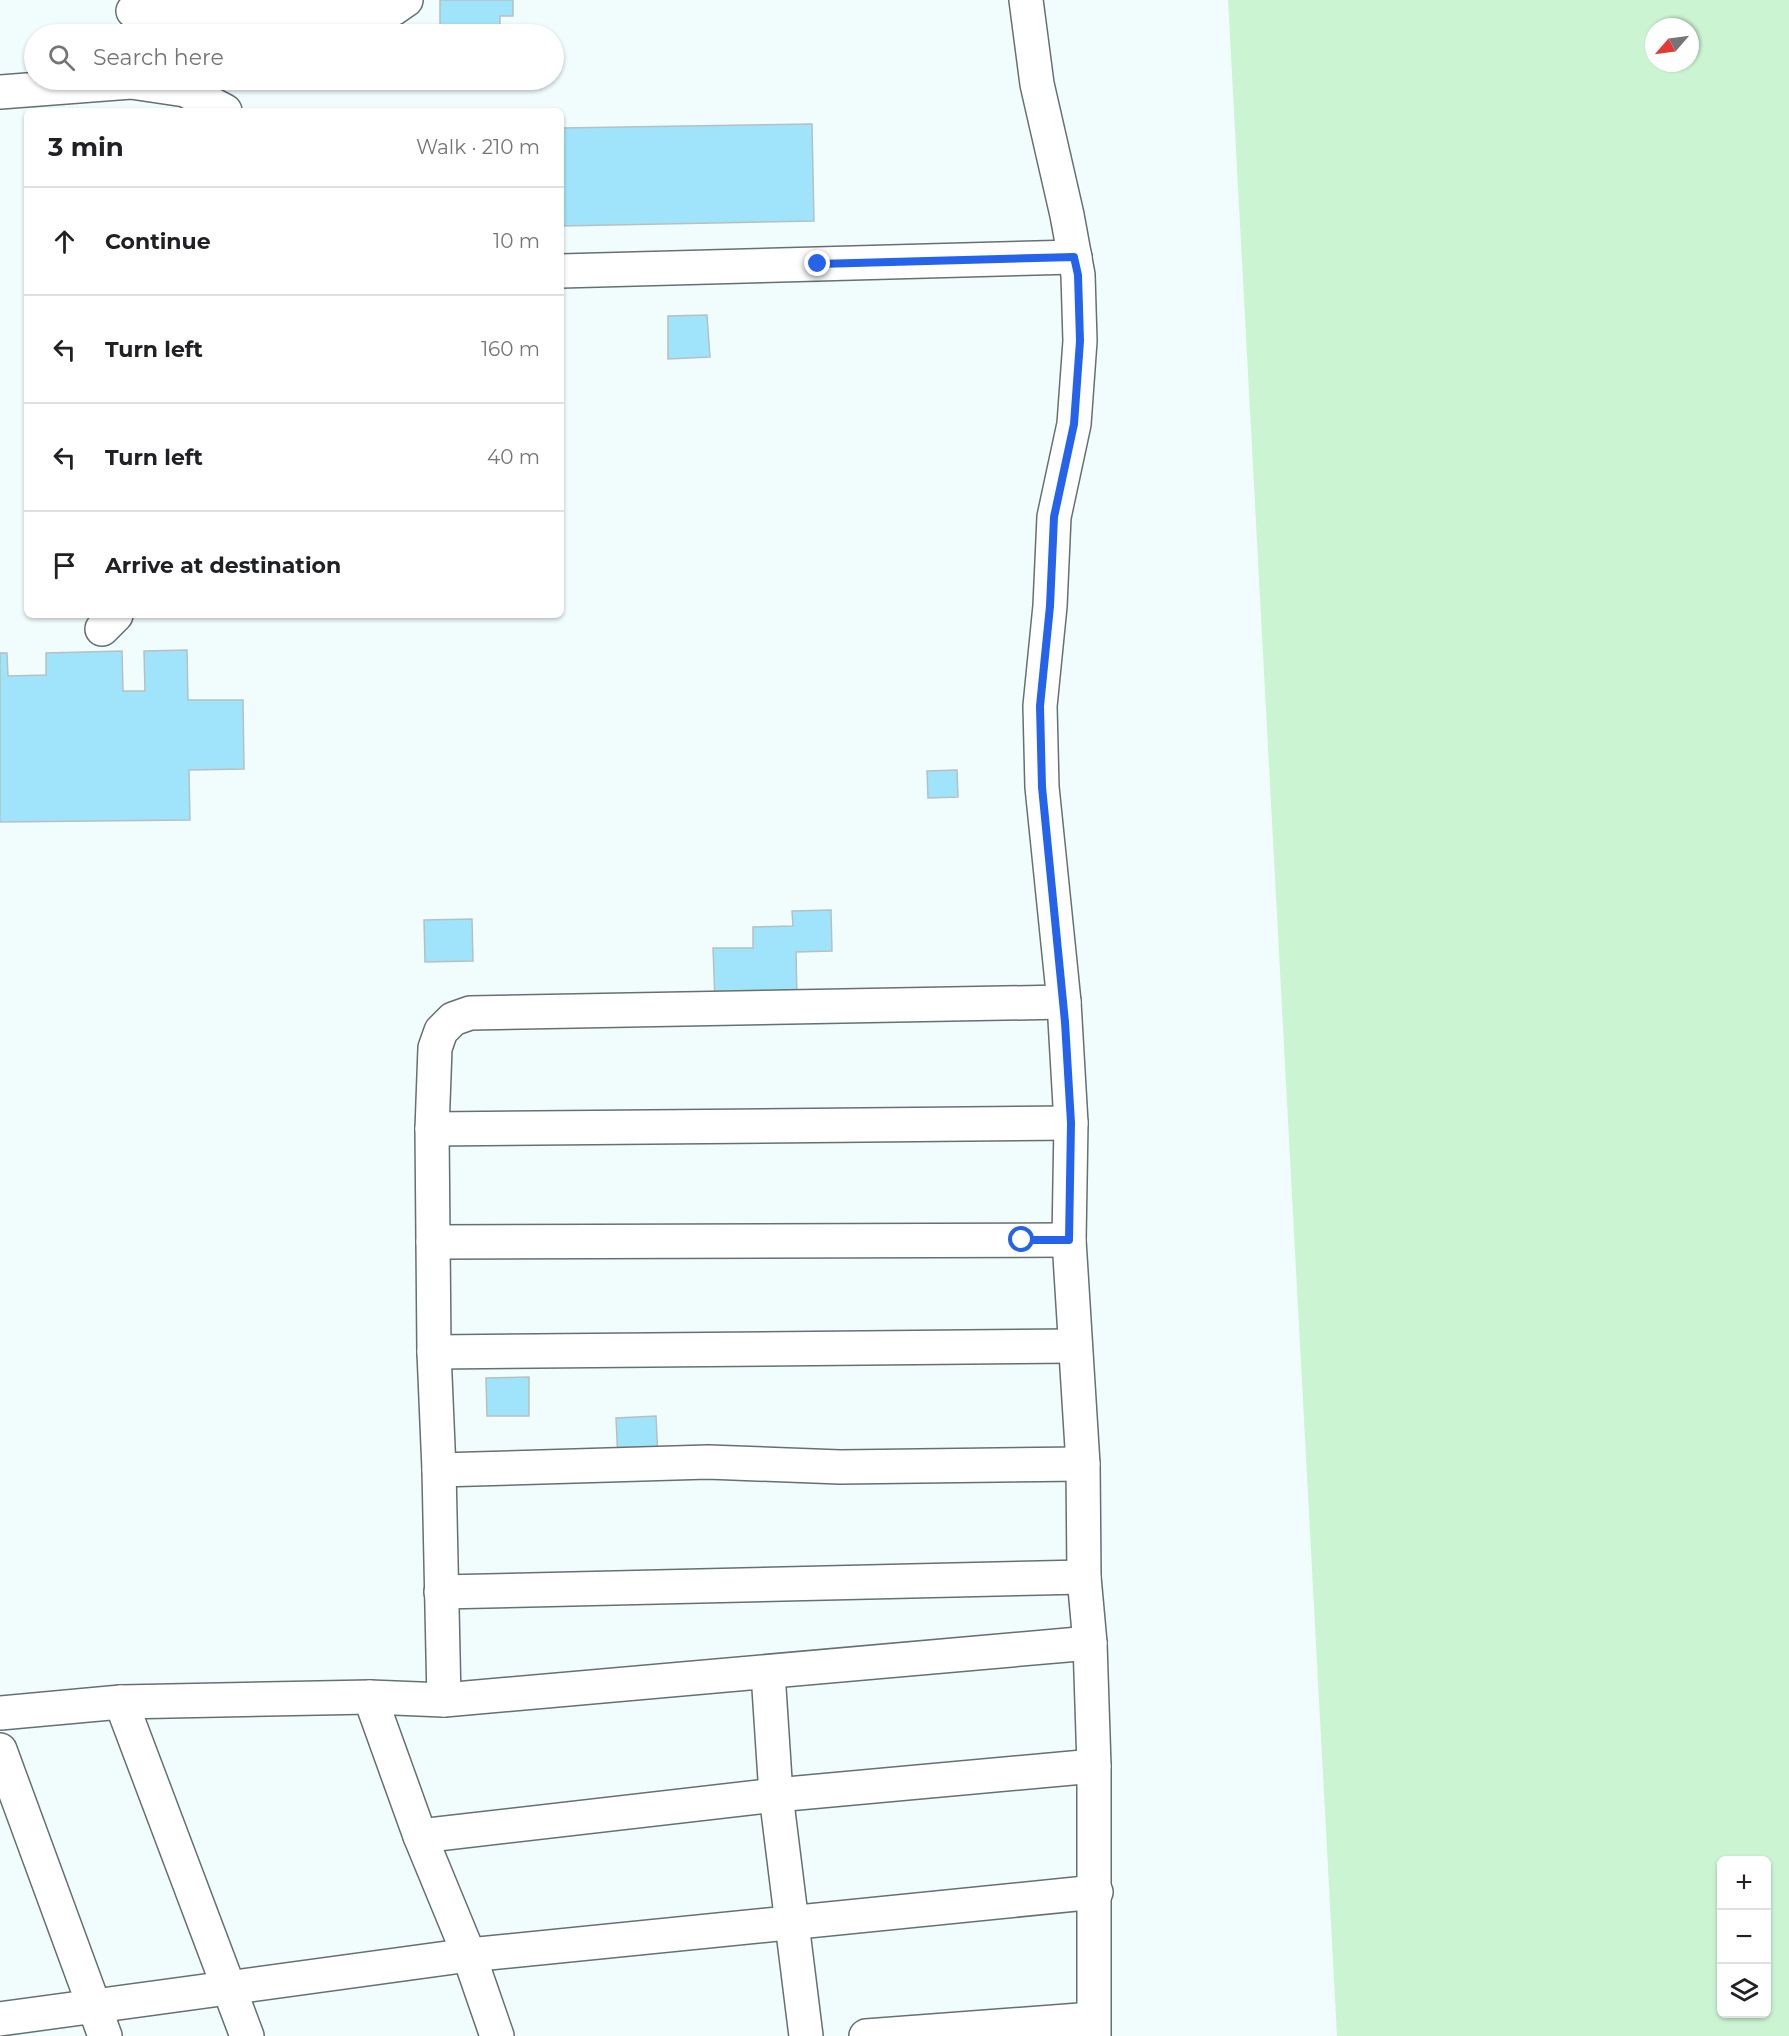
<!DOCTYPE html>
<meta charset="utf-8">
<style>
body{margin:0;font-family:Montserrat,sans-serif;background:#f2f2f2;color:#202124}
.controls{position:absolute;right:18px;bottom:18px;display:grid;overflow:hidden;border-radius:9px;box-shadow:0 2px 4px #0004}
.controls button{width:54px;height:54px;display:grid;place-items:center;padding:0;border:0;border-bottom:2px solid #e0e0e0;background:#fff;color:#202124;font:30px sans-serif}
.compass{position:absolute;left:1645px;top:18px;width:54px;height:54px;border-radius:50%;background:#fff;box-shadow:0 2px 4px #0004;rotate:242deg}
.stop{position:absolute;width:18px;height:18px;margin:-14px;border:4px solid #2563eb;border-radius:50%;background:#fff}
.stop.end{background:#2563eb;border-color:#fff;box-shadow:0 2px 6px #0008}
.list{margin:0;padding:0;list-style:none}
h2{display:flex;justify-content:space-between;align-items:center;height:78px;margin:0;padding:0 24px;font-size:26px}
h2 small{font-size:20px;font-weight:400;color:#757577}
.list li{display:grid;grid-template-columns:39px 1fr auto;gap:18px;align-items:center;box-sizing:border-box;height:108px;padding:0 24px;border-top:2px solid #e0e0e0}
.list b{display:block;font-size:22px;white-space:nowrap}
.list em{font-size:20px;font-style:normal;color:#757577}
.icon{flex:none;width:33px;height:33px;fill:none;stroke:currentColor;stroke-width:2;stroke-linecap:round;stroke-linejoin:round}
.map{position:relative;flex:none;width:1789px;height:2036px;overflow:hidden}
.search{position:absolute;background:#fff;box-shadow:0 2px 4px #0004;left:24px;top:24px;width:540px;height:66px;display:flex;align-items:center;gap:15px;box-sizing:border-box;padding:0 21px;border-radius:33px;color:#757577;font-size:22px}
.panel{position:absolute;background:#fff;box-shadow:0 2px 4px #0004;left:24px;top:108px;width:540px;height:510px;border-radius:9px}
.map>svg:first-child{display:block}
</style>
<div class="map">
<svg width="1789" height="2036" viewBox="0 0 1789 2036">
<rect width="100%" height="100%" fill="#f1fdfd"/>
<path fill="#cbf5d2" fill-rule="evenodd" d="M1228,0H1789V2036H1337ZM1654,27H1690V63H1654ZM1722,1860H1766V2014H1722Z"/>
<g fill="#9fe4fa" stroke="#b6c0c4" stroke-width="1.5">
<path d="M440,0H513V16H500V28H440Z"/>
<path d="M812,124L814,221L561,226V128Z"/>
<path d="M707,315L710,357L668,359V316Z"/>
<path d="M187,650L188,700H243L244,769L189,770L190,820L0,822V653H7L8,676L46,675V653L122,651L123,691H145L144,651Z"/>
<path d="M957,770L958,797L928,798L927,771Z"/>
<path d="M831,910L832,951L796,952L797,999L715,1001L713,948H753V927L793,926L792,911Z"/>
<path d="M472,919L473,961L425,962L424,920Z"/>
<path d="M529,1377V1416H487L486,1378Z"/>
<path d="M656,1416L658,1459L618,1461L616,1418Z"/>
</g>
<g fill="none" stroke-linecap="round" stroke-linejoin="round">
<g stroke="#657070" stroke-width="36">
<g id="street">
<path d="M1026,0L1037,84L1067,215L1078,275L1080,341L1074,424L1054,517L1050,606L1040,706L1042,787L1064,1002L1071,1123L1069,1240L1083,1464L1084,1577L1090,1643L1094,1766V2036"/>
<path d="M133,11L376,13L393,9L406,0"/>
<path d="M0,92L131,82L185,90L225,111"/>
<path d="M561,271L1075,257"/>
<path d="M102,629L116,615"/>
<path d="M432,1129L1071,1123"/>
<path d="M433,1242L1069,1240"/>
<path d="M434,1352L1075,1346"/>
<path d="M439,1470L708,1462L840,1467L1083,1464"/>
<path d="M441,1592L1084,1577"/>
<path d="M768,1673L776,1795L806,2036"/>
<path d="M370,1697L444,1700L1090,1643"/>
<path d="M444,1700L439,1470L434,1352L432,1129L435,1048L441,1031L453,1019L470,1013L1064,1002"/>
<path d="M121,1702L247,2036"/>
<path d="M0,1713L121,1702L370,1697L420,1836L469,1955L497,2036"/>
<path d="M0,1750L105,2036"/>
<path d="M420,1836L776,1795L1094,1766"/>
<path d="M0,2019L469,1955L1096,1892"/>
<path d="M866,2036L1093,2019"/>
</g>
</g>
<use href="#street" stroke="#fff" stroke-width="33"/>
</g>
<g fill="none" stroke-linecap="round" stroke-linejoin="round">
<path stroke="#2563eb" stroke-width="8" d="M818,264L1074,257L1078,275L1080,341L1074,424L1054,517L1050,606L1040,706L1042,787L1065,1022L1071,1123L1069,1240H1022"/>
</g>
</svg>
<div class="controls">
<button>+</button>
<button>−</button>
<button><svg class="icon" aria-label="layers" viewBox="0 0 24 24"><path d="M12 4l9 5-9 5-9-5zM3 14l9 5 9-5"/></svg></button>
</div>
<svg class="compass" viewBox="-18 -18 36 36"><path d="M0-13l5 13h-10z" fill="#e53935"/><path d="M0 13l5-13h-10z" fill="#757577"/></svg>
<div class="stop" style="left:1022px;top:1240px"></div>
<div class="stop end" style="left:818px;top:264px"></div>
<div class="search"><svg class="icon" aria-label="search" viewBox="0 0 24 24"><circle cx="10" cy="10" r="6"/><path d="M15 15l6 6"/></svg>Search here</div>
<section class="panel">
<h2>3 min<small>Walk · 210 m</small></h2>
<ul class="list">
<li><svg class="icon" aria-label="ahead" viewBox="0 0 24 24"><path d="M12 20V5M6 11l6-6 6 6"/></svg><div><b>Continue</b></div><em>10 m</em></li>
<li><svg class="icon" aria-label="left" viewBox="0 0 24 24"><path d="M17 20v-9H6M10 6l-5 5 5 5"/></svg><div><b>Turn left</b></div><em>160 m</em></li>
<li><svg class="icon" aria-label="left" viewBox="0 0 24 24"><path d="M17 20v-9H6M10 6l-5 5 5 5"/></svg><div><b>Turn left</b></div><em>40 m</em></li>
<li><svg class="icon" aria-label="arrive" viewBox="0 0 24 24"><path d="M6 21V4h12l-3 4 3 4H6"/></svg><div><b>Arrive at destination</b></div></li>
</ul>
</section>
</div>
